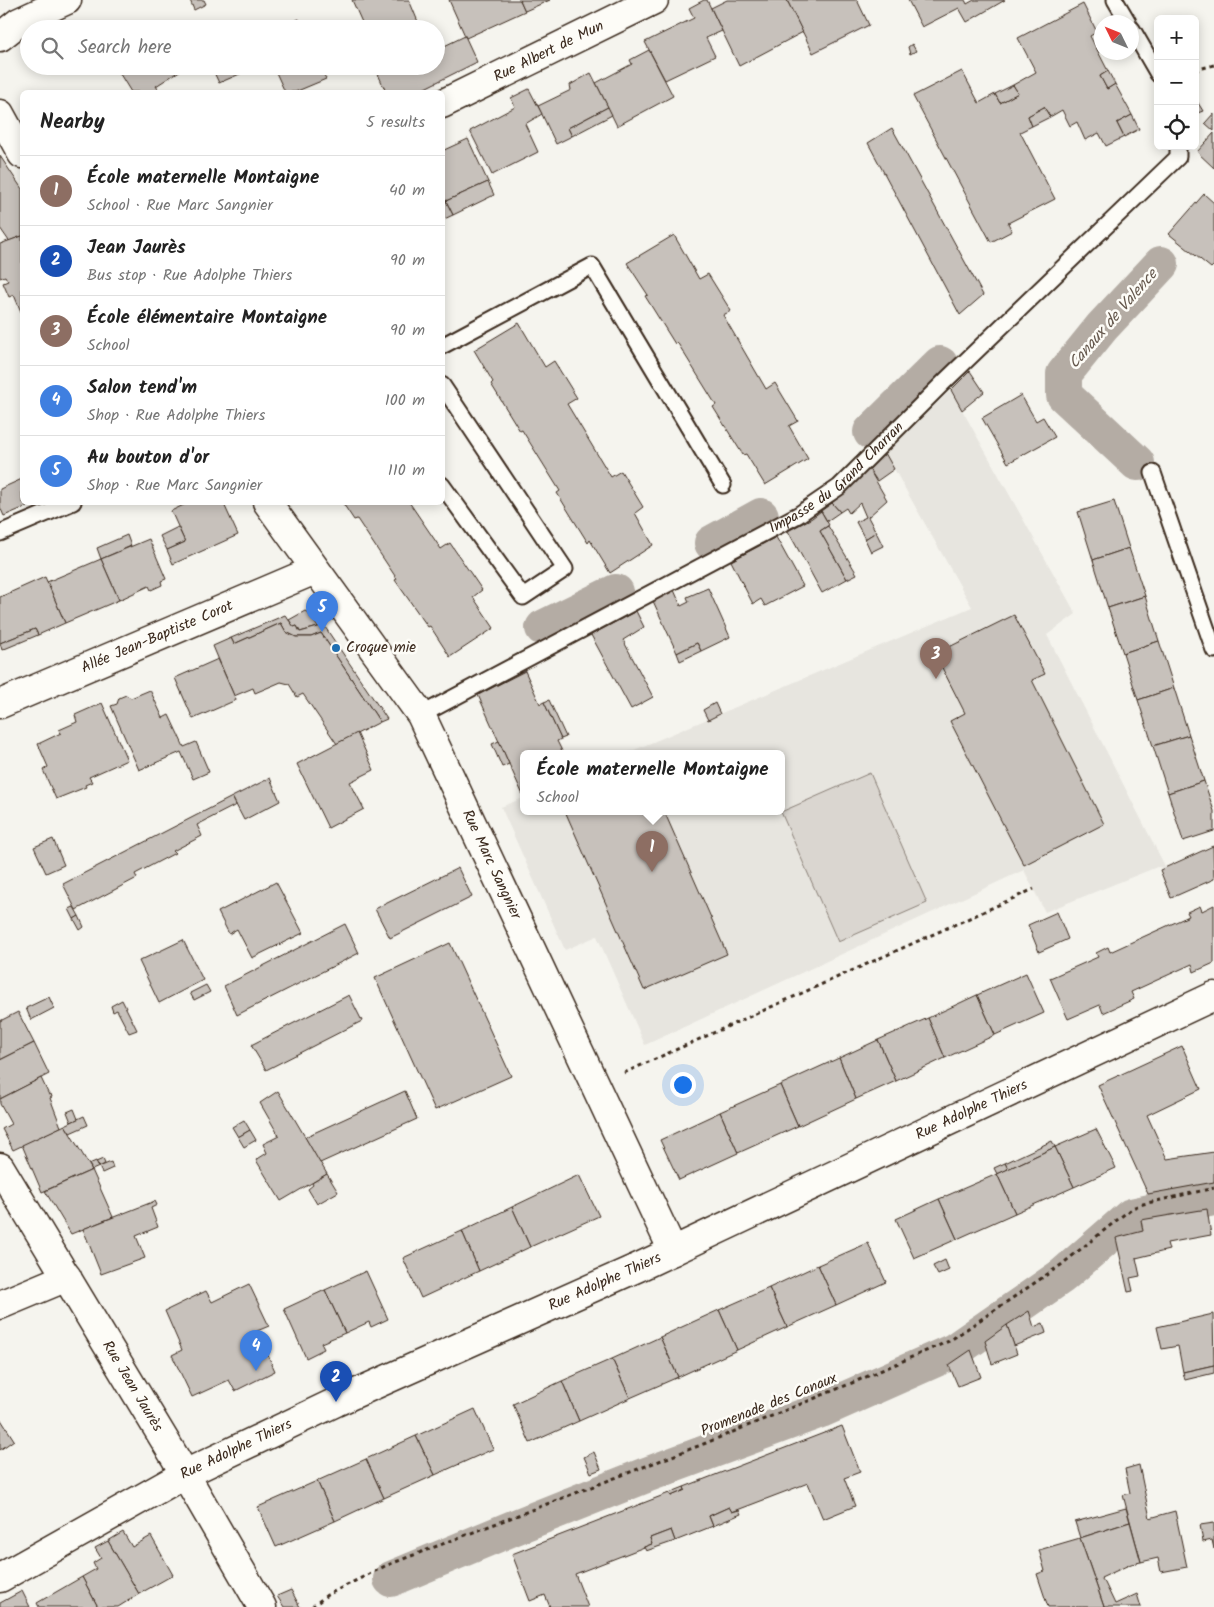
<!DOCTYPE html>
<meta charset="utf-8">
<style>
body{margin:0;font-family:Kalam,sans-serif;background:#f6f6f6;color:#222}
.controls{position:absolute;right:15px;top:15px;display:grid;overflow:hidden;border-radius:8px;box-shadow:0 2px 12px #0003}
.controls button{width:45px;height:45px;display:grid;place-items:center;padding:0;border:0;border-bottom:1px solid #e0e0e0;background:#fff;color:#222;font:25px sans-serif}
.compass{position:absolute;left:1094px;top:15px;width:45px;height:45px;border-radius:50%;background:#fff;box-shadow:0 2px 12px #0003;rotate:313deg}
.you{position:absolute;left:682px;top:1084px;width:18px;height:18px;margin:-12px;border:4px solid #fff;border-radius:50%;background:#1a73e8;box-shadow:0 0 0 8px #1a73e833}
.badge{display:grid;place-items:center;width:32px;height:32px;border-radius:50%;background:#b45309;color:#fff;font-size:16px;font-weight:700}
.pin{position:absolute;translate:-50% -41px;filter:drop-shadow(0 1px 2px #0008)}
.pin::after{content:'';position:absolute;top:26px;width:18px;height:15px;background:inherit;clip-path:polygon(0 0,100% 0,50% 100%)}
.popup{position:absolute;left:520px;top:750px;width:265px;height:65px;box-sizing:border-box;display:grid;place-content:center;border-radius:8px;background:#fff;filter:drop-shadow(0 1px 4px #0005);font-size:16px;white-space:nowrap;color:#767676}
.popup b{font-size:19px;color:#222}
.popup::after{content:'';position:absolute;left:50%;top:100%;margin-left:-10px;border:10px solid transparent;border-top-color:#fff}
.list{margin:0;padding:0;list-style:none}
h2{display:flex;justify-content:space-between;align-items:center;height:65px;margin:0;padding:0 20px;font-size:21px}
h2 small{font-size:16px;font-weight:400;color:#767676}
.list li{display:grid;grid-template-columns:32px 1fr auto;gap:15px;align-items:center;box-sizing:border-box;height:70px;padding:0 20px;border-top:1px solid #e0e0e0}
.list b{display:block;font-size:19px;white-space:nowrap}
.list p{margin:0;font-size:16px;white-space:nowrap;color:#767676}
.list em{font-size:16px;font-style:normal;color:#767676}
.icon{flex:none;width:28px;height:28px;fill:none;stroke:currentColor;stroke-width:2;stroke-linecap:round;stroke-linejoin:round}
.map{position:relative;flex:none;width:1214px;height:1607px;overflow:hidden}
.search{position:absolute;background:#fff;box-shadow:0 2px 12px #0003;left:20px;top:20px;width:425px;height:55px;display:flex;align-items:center;gap:12px;box-sizing:border-box;padding:0 18px;border-radius:28px;color:#767676;font-size:19px}
.panel{position:absolute;background:#fff;box-shadow:0 2px 12px #0003;left:20px;top:90px;width:425px;height:415px;border-radius:8px}
.map>svg:first-child{display:block}
</style>
<div class="map">
<svg width="1214" height="1607" viewBox="0 0 1214 1607">
<rect width="100%" height="100%" fill="#f5f4ee"/>
<filter id="ink" filterUnits="userSpaceOnUse"><feTurbulence type="fractalNoise" baseFrequency=".02" numOctaves="2"/><feDisplacementMap in="SourceGraphic" scale="10" xChannelSelector="R" yChannelSelector="G"/><feConvolveMatrix kernelMatrix="1 2 1 2 8 2 1 2 1" color-interpolation-filters="sRGB"/></filter>
<g filter="url(#ink)">
<path fill="#e7e5df" d="M951,390L1076,614L1047,635L1166,868L1157,867L1045,912L1024,870L645,1045L597,936L565,950L501,807L523,798V811H781V753H627L972,607L885,453Z"/>
<path fill="#dad6d0" stroke="#8a8077" d="M870,773L927,903L838,942L781,812Z"/>
<g fill="none" stroke-linecap="round" stroke-linejoin="round">
<g stroke="#b4aca4" stroke-width="36">
<path d="M871,432L940,364"/>
<path d="M1137,463L1064,395V374L1102,327L1161,264"/>
<path d="M712,543L761,516"/>
<path d="M543,628L616,592"/>
<path d="M391,1579L513,1528L646,1475L821,1410L954,1351L1062,1276L1131,1216L1214,1198"/>
</g>
</g>
<g fill="#c7c1bb" stroke="#3b2a1e">
<path d="M190,0H204L206,4L194,10Z"/>
<path d="M352,0H409L421,29H365Z"/>
<path d="M449,0H520L525,11L466,38Z"/>
<path d="M520,0H550L525,11Z"/>
<path d="M704,0H707L722,31L706,38L715,56L665,80L645,42L694,18L689,8Z"/>
<path d="M727,0H787L803,32L739,66L711,8Z"/>
<path d="M787,0H857L869,25L813,53Z"/>
<path d="M908,0H965L967,4L974,0H1005L967,22L959,8L922,27Z"/>
<path d="M1083,4L1097,32L1090,36L1108,71L1100,76L1107,89L1115,84L1132,115L1117,123L1124,137L1106,146L1099,133L1085,140L1077,122L1070,126L1062,110L1050,117L1044,107L1028,116L1032,126L1020,132L1055,199L1008,223L1012,231L991,242L913,96L962,71L979,103L995,94L1000,103L1018,93L1013,85L1036,72L1018,38Z"/>
<path d="M299,19L303,29H276Z"/>
<path d="M256,22L259,29H240Z"/>
<path d="M465,36L477,62L417,92H386L378,74L384,71L382,66H436V50Z"/>
<path d="M912,44L916,51L910,54L908,47Z"/>
<path d="M649,50L673,96L617,126L596,83L632,64L630,60Z"/>
<path d="M115,66H179L181,70L156,86L160,92H131Z"/>
<path d="M211,66H258L219,83Z"/>
<path d="M273,66H320L326,79L295,92H285Z"/>
<path d="M1108,71L1115,84L1107,89L1100,76Z"/>
<path d="M591,73L608,107L568,128L572,136L556,144L538,106L571,90L570,85Z"/>
<path d="M1013,85L1018,93L1000,103L995,94Z"/>
<path d="M529,89L542,114L525,124L538,152L492,175L470,131L515,107L511,98Z"/>
<path d="M1195,98L1203,111L1195,114Z"/>
<path d="M608,107L612,115L572,136L568,128Z"/>
<path d="M1044,107L1050,117L1032,126L1028,116Z"/>
<path d="M1214,113V131L1205,123Z"/>
<path d="M1132,115L1139,129L1124,137L1117,123Z"/>
<path d="M892,128L983,295L960,315L868,143Z"/>
<path d="M1214,133V168L1197,152Z"/>
<path d="M468,139L488,182L446,201L442,195V151Z"/>
<path d="M0,156L22,189V236L9,241L0,228Z"/>
<path d="M488,182L494,195L453,215L446,201Z"/>
<path d="M1204,194L1214,203V265L1211,268L1169,234Z"/>
<path d="M446,201L453,215L442,220V203Z"/>
<path d="M674,235L699,279L708,274L731,311L723,315L766,389L775,383L798,421L789,426L808,459L765,485L746,454L743,455L713,407L716,405L677,342L675,344L645,296L648,295L627,263Z"/>
<path d="M22,236V314L14,295L9,297L3,283L8,281L5,276L0,278V244Z"/>
<path d="M519,323L545,367L554,361L577,398L567,404L611,477L621,471L643,507L635,513L653,545L610,573L590,540L588,543L557,493L560,491L522,430L520,431L491,384L493,382L474,350Z"/>
<path d="M970,371L984,392L962,410L951,390Z"/>
<path d="M1021,395L1036,421L1043,417L1055,437L1008,463L982,418Z"/>
<path d="M885,453L894,469L877,481L869,469Z"/>
<path d="M869,469L887,500L868,517L876,532L865,539L856,522L866,517L860,503L849,513L846,508L840,512L832,503Z"/>
<path d="M22,479V502H37L4,516L0,507V489Z"/>
<path d="M1114,501L1129,548L1093,560L1078,512Z"/>
<path d="M190,502H223L238,535L173,564L167,550L185,542L171,511Z"/>
<path d="M342,502H409L441,549L450,543L482,590L473,597L494,628L450,657L430,626L428,627L395,580L397,579L357,519L354,520Z"/>
<path d="M832,503L840,512L827,521L821,511Z"/>
<path d="M821,511L829,525L820,531L847,579L822,593L788,531L812,518Z"/>
<path d="M828,526L857,574L847,579L820,531Z"/>
<path d="M178,527L185,542L167,550L160,536Z"/>
<path d="M876,532L883,546L871,552L865,539Z"/>
<path d="M127,535L131,546L101,559L97,548Z"/>
<path d="M776,537L803,586L765,606L761,599L753,604L731,561Z"/>
<path d="M149,539L166,579L161,581L162,585L151,590L149,586L119,600L101,559Z"/>
<path d="M1129,548L1145,596L1108,608L1093,560Z"/>
<path d="M101,559L119,600L65,623L47,582Z"/>
<path d="M45,577L65,623L38,635L35,629L0,643V597Z"/>
<path d="M708,588L730,637L701,651L697,643L677,653L653,601L674,590L681,606L689,602L687,597Z"/>
<path d="M1145,596L1159,641L1123,653L1108,608Z"/>
<path d="M305,611L309,613L318,627L300,632L297,626L294,627L289,620Z"/>
<path d="M636,611L644,627L623,640L653,697L631,709L591,635Z"/>
<path d="M285,615L294,627L297,626L300,632L318,627L323,624L387,719L380,722L321,633L311,637H296L286,632L281,623L234,644L231,638Z"/>
<path d="M1014,615L1045,674L1032,680L1104,824L1024,865L950,721L965,713L935,654Z"/>
<path d="M281,623L286,632L296,637H311L321,633L380,722L337,744L303,694L297,697L289,684L281,682L255,693L253,688L234,696L213,646L231,638L234,644Z"/>
<path d="M35,629L38,635L2,650L0,643Z"/>
<path d="M1159,641L1174,688L1138,700L1123,653Z"/>
<path d="M697,643L701,651L680,661L677,653Z"/>
<path d="M218,659L236,700L193,719L175,678Z"/>
<path d="M525,671L540,704L544,702L561,739L557,741L563,753H523V795L478,695Z"/>
<path d="M1174,688L1189,735L1153,746L1138,700Z"/>
<path d="M150,690L163,718L169,715L184,747L196,742L209,772L193,779L181,752L139,770L111,706L117,704L119,698L126,695L131,698Z"/>
<path d="M549,700L566,737L561,739L544,702Z"/>
<path d="M102,703L127,760L89,777L92,782L85,785L86,787L56,799L43,770L48,767L38,744L61,733L59,730L77,722L75,715Z"/>
<path d="M715,703L720,714L708,720L703,710Z"/>
<path d="M357,733L374,770L350,782L364,809L328,828L297,764Z"/>
<path d="M1189,735L1204,781L1168,793L1153,746Z"/>
<path d="M499,741L509,764L502,767L492,744Z"/>
<path d="M270,778L280,801L244,820L232,797Z"/>
<path d="M1204,781L1214,811V831L1183,841L1168,793Z"/>
<path d="M232,797L236,805L197,825L202,836L173,851L175,853L135,874L137,878L76,910L63,884Z"/>
<path d="M565,811H664L727,954L644,990Z"/>
<path d="M53,839L64,865L46,873L34,847Z"/>
<path d="M1213,846L1214,879L1171,898L1160,870Z"/>
<path d="M458,868L472,897L390,938L375,909Z"/>
<path d="M276,882L303,933L252,958L237,929L229,934L218,912Z"/>
<path d="M1214,905V963L1194,972L1192,964L1131,992L1134,999L1103,1013L1100,1005L1068,1019L1050,978L1098,957L1096,953L1108,947L1110,952L1189,916L1187,912L1200,906L1202,911Z"/>
<path d="M74,907L79,916L74,919L69,909Z"/>
<path d="M1057,912L1068,939L1039,952L1028,925Z"/>
<path d="M79,916L84,927L80,930L74,919Z"/>
<path d="M345,924L359,953L237,1015L224,986Z"/>
<path d="M183,940L203,980L159,1003L139,961Z"/>
<path d="M450,943L511,1076L435,1110L375,978Z"/>
<path d="M1026,973L1044,1013L995,1035L977,995Z"/>
<path d="M206,985L210,992L194,1000L190,993Z"/>
<path d="M349,995L362,1021L266,1070L251,1045Z"/>
<path d="M977,995L995,1035L945,1058L928,1018Z"/>
<path d="M49,997L54,1008L31,1020L26,1008Z"/>
<path d="M122,1000L137,1030L129,1033L117,1010L113,1012L111,1006Z"/>
<path d="M18,1012L34,1043L0,1060V1021Z"/>
<path d="M928,1018L945,1058L896,1081L878,1040Z"/>
<path d="M878,1040L896,1081L856,1099L839,1058Z"/>
<path d="M34,1043L49,1074L0,1099V1060Z"/>
<path d="M1182,1046L1201,1089L1147,1115L1167,1159L1214,1152V1182L1148,1194L1098,1085Z"/>
<path d="M839,1058L856,1099L798,1126L780,1085Z"/>
<path d="M41,1078L49,1095L51,1094L52,1097L50,1098L61,1127L13,1150L2,1129L11,1124L0,1104V1099Z"/>
<path d="M780,1085L798,1126L738,1153L720,1112Z"/>
<path d="M278,1091L327,1174L281,1201L256,1160L267,1153L263,1144L279,1136L260,1103Z"/>
<path d="M405,1091L417,1119L320,1163L305,1137Z"/>
<path d="M74,1109L78,1119L71,1122L67,1112Z"/>
<path d="M720,1112L738,1153L679,1180L660,1140Z"/>
<path d="M84,1116L88,1125L70,1133L65,1125Z"/>
<path d="M244,1120L250,1130L238,1137L232,1127Z"/>
<path d="M65,1125L92,1170L42,1192L22,1145Z"/>
<path d="M1096,1129L1116,1168L1074,1187L1055,1147Z"/>
<path d="M250,1130L256,1140L244,1147L238,1137Z"/>
<path d="M1052,1141L1055,1147L1008,1169L1005,1163Z"/>
<path d="M1055,1147L1074,1187L1015,1213L997,1174Z"/>
<path d="M103,1159L105,1164L99,1167L96,1162Z"/>
<path d="M96,1161L99,1167L92,1170L89,1164Z"/>
<path d="M111,1162L113,1168L102,1173L99,1167Z"/>
<path d="M1005,1163L1008,1169L997,1174L994,1168Z"/>
<path d="M92,1170L113,1217L71,1234L45,1191Z"/>
<path d="M327,1174L338,1192L317,1204L308,1189L313,1185L312,1183Z"/>
<path d="M997,1174L1015,1213L957,1239L939,1199Z"/>
<path d="M579,1175L599,1216L530,1247L512,1207Z"/>
<path d="M939,1199L957,1239L914,1258L896,1219Z"/>
<path d="M155,1201L157,1205L151,1208L158,1227L136,1236L145,1258L101,1274L83,1229Z"/>
<path d="M512,1207L530,1247L479,1271L462,1231Z"/>
<path d="M1207,1209L1211,1235L1167,1243L1169,1250L1136,1258L1140,1276L1130,1278L1133,1291L1128,1292L1116,1238L1143,1231L1141,1220Z"/>
<path d="M462,1231L479,1271L421,1298L403,1258Z"/>
<path d="M868,1243L886,1282L836,1305L818,1265Z"/>
<path d="M945,1260L949,1270L938,1275L933,1266Z"/>
<path d="M818,1265L836,1305L787,1327L769,1288Z"/>
<path d="M366,1271L388,1319L371,1327L369,1322L345,1333L325,1290Z"/>
<path d="M249,1284L269,1326L257,1331L275,1371L235,1391L229,1380L192,1397L172,1355L182,1350L165,1311L206,1291L212,1302Z"/>
<path d="M769,1288L787,1327L737,1350L719,1310Z"/>
<path d="M325,1290L345,1333L321,1343L324,1349L306,1358L284,1309Z"/>
<path d="M719,1310L737,1350L678,1377L660,1337Z"/>
<path d="M1029,1311L1034,1327L1043,1323L1046,1333L1014,1346L1007,1325Z"/>
<path d="M1213,1314L1214,1365L1183,1372L1178,1346L1162,1349L1157,1327Z"/>
<path d="M1007,1325L1017,1354L992,1364L985,1341Z"/>
<path d="M660,1337L678,1377L630,1398L612,1359Z"/>
<path d="M971,1350L981,1377L958,1386L949,1365Z"/>
<path d="M612,1359L630,1398L579,1421L562,1381Z"/>
<path d="M1214,1365V1373L1185,1380L1183,1372Z"/>
<path d="M562,1381L579,1421L530,1443L513,1404Z"/>
<path d="M475,1409L493,1449L435,1475L416,1436Z"/>
<path d="M0,1418L14,1440L0,1450Z"/>
<path d="M842,1426L860,1472L844,1478L855,1506L823,1519L808,1483L732,1512L729,1507L709,1516L713,1526L675,1541L671,1530L650,1538L652,1544L575,1574L588,1607H550L545,1595L530,1601L512,1554L669,1493L671,1496L685,1490L684,1487Z"/>
<path d="M416,1436L435,1475L384,1498L366,1459Z"/>
<path d="M594,1452L601,1469L591,1473L584,1457Z"/>
<path d="M366,1459L384,1498L335,1521L317,1481Z"/>
<path d="M1139,1465L1150,1518L1175,1511L1187,1567L1161,1572L1158,1558L1141,1562L1123,1495L1130,1493L1125,1469Z"/>
<path d="M317,1481L335,1521L276,1547L258,1507Z"/>
<path d="M684,1487L685,1490L671,1496L669,1493Z"/>
<path d="M729,1507L732,1512L739,1510L741,1514L713,1526L709,1516Z"/>
<path d="M1126,1508L1130,1522L1080,1538L1075,1522Z"/>
<path d="M1130,1522L1141,1562L1131,1564L1101,1578L1105,1583L1115,1604L1137,1594L1141,1607H1104L1080,1538Z"/>
<path d="M1214,1523V1549L1212,1540L1203,1542L1200,1525Z"/>
<path d="M671,1530L675,1541L646,1551L644,1547L652,1544L650,1538Z"/>
<path d="M123,1532L132,1547L151,1536L173,1575L139,1594L108,1541Z"/>
<path d="M1080,1538L1104,1607H1048L1037,1574L1045,1571L1039,1550Z"/>
<path d="M108,1541L139,1594L118,1607H98L82,1577L96,1569L93,1563L101,1558L95,1548Z"/>
<path d="M82,1577L98,1607H39L37,1603Z"/>
<path d="M291,1590L300,1607H284L277,1596Z"/>
<path d="M22,1591L30,1607H0V1603Z"/>
</g>
<g fill="none" stroke-linecap="round" stroke-linejoin="round">
<g stroke="#3b2a1e" stroke-width="19">
<g id="service">
<path d="M1115,0L1128,22"/>
<path d="M1132,29L1158,74"/>
<path d="M442,346L592,266L723,485"/>
<path d="M442,385L565,569L523,597L442,485"/>
<path d="M1153,473L1214,650"/>
<path d="M0,533L73,502"/>
<path id="s1" d="M421,715L798,515L839,487L946,380L1178,157V146"/>
</g>
</g>
<g stroke="#3b2a1e" stroke-width="31">
<g id="minor">
<path id="s2" d="M442,104L654,0"/>
<path d="M0,114L22,154"/>
<path id="s3" d="M267,502L421,715L673,1251"/>
<path id="s4" d="M0,704L315,570"/>
<path d="M0,1305L67,1277"/>
</g>
</g>
<g stroke="#3b2a1e" stroke-width="31">
<g id="tertiary">
<path id="s5" d="M0,1167L185,1474L262,1607"/>
<path id="s6" d="M0,1578L185,1474L336,1402L641,1266L1214,996"/>
</g>
</g>
<g stroke="#3b2a1e" stroke-width="31">
<path id="secondary" d="M0,37L19,22L67,0"/>
</g>
<g stroke="#3b2a1e" stroke-width="3" stroke-dasharray="4 4" stroke-linecap="butt">
<path d="M1195,70L1214,65"/>
<path d="M624,1073L1034,889"/>
<path d="M312,1607L327,1595L385,1566L706,1443L859,1380L949,1341L1061,1265L1132,1208L1143,1204L1214,1188"/>
</g>
<use href="#service" stroke="#fdfcf7" stroke-width="15"/>
<use href="#minor" stroke="#fdfcf7" stroke-width="28"/>
<use href="#tertiary" stroke="#fdfcf7" stroke-width="28"/>
<use href="#secondary" stroke="#fdfcf7" stroke-width="28"/>
</g>
</g>
<circle fill="#1f6fb2" stroke="#fdfcf7" stroke-width="2" cx="336" cy="648" r="5"/>
<g text-anchor="middle" dominant-baseline="central" stroke-width="5" stroke-linejoin="round" paint-order="stroke">
<g font-size="15" fill="#3b2a1e" stroke="#fdfcf7">
<text stroke="none"><textPath href="#s2" startOffset="119">Rue Albert de Mun</textPath></text>
<text stroke="none"><textPath href="#s1" startOffset="480">Impasse du Grand Charran</textPath></text>
<text stroke="none"><textPath href="#s4" startOffset="171">Allée Jean-Baptiste Corot</textPath></text>
<text stroke="none"><textPath href="#s3" startOffset="428">Rue Marc Sangnier</textPath></text>
<text stroke="none"><textPath href="#s6" startOffset="1079">Rue Adolphe Thiers</textPath></text>
<text stroke="none"><textPath href="#s6" startOffset="674">Rue Adolphe Thiers</textPath></text>
<text stroke="none"><textPath href="#s5" startOffset="256">Rue Jean Jaurès</textPath></text>
<text transform="translate(769 1405) rotate(-22)">Promenade des Canaux</text>
<text stroke="none"><textPath href="#s6" startOffset="269">Rue Adolphe Thiers</textPath></text>
</g>
<g font-size="15" fill="#3b2a1e" stroke="#fdfcf7" text-anchor="start">
<text x="346" y="648">Croque mie</text>
</g>
<g font-size="16" font-style="italic" fill="#65584d" stroke="#fdfcf7">
<text transform="translate(1113 319) rotate(-49)">Canaux de Valence</text>
</g>
</g>
</svg>
<div class="controls">
<button>+</button>
<button>−</button>
<button><svg class="icon" aria-label="locate" viewBox="0 0 24 24"><circle cx="12" cy="12" r="6"/><path d="M12 2v4M12 18v4M2 12h4M18 12h4"/></svg></button>
</div>
<svg class="compass" viewBox="-18 -18 36 36"><path d="M0-13l5 13h-10z" fill="#e53935"/><path d="M0 13l5-13h-10z" fill="#767676"/></svg>
<div class="you"></div>
<div class="pin badge" style="left:652px;top:872px;background:#8d6e63">1</div>
<div class="popup"><b>École maternelle Montaigne</b>School</div>
<div class="pin badge" style="left:336px;top:1402px;background:#1a4fb4">2</div>
<div class="pin badge" style="left:936px;top:679px;background:#8d6e63">3</div>
<div class="pin badge" style="left:256px;top:1371px;background:#3f7fe0">4</div>
<div class="pin badge" style="left:322px;top:632px;background:#3f7fe0">5</div>
<div class="search"><svg class="icon" aria-label="search" viewBox="0 0 24 24"><circle cx="10" cy="10" r="6"/><path d="M15 15l6 6"/></svg>Search here</div>
<section class="panel">
<h2>Nearby<small>5 results</small></h2>
<ul class="list">
<li><span class="badge" style="background:#8d6e63">1</span><div><b>École maternelle Montaigne</b><p>School · Rue Marc Sangnier</p></div><em>40 m</em></li>
<li><span class="badge" style="background:#1a4fb4">2</span><div><b>Jean Jaurès</b><p>Bus stop · Rue Adolphe Thiers</p></div><em>90 m</em></li>
<li><span class="badge" style="background:#8d6e63">3</span><div><b>École élémentaire Montaigne</b><p>School</p></div><em>90 m</em></li>
<li><span class="badge" style="background:#3f7fe0">4</span><div><b>Salon tend'm</b><p>Shop · Rue Adolphe Thiers</p></div><em>100 m</em></li>
<li><span class="badge" style="background:#3f7fe0">5</span><div><b>Au bouton d'or</b><p>Shop · Rue Marc Sangnier</p></div><em>110 m</em></li>
</ul>
</section>
</div>
